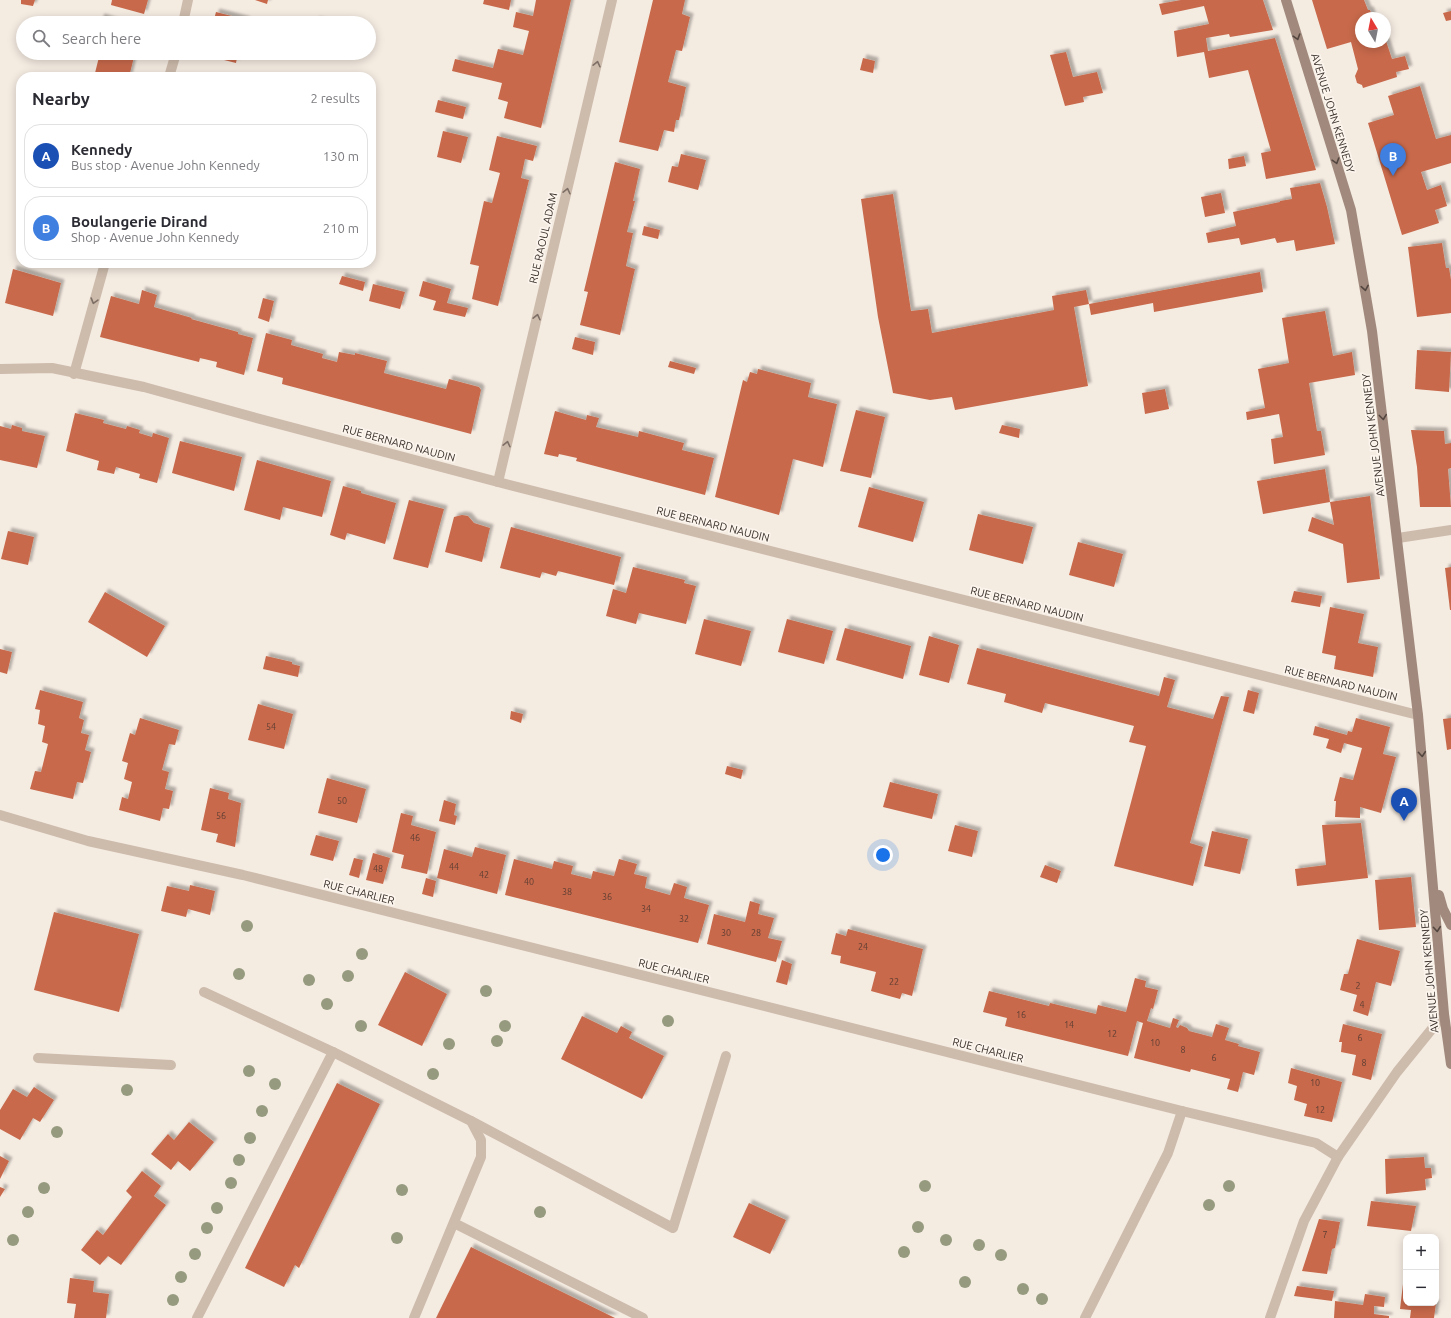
<!DOCTYPE html>
<meta charset="utf-8">
<style>
body{margin:0;font-family:Ubuntu,sans-serif;background:#f2f2f3;color:#2b2b33}
.controls{position:absolute;right:12px;bottom:12px;display:grid;overflow:hidden;border-radius:8px;box-shadow:0 2px 10px #0003}
.controls button{width:36px;height:36px;display:grid;place-items:center;padding:0;border:0;border-bottom:1px solid #e1e1e2;background:#fff;color:#2b2b33;font:20px sans-serif}
.compass{position:absolute;left:1355px;top:12px;width:36px;height:36px;border-radius:50%;background:#fff;box-shadow:0 2px 10px #0003;rotate:350deg}
.you{position:absolute;left:883px;top:855px;width:14px;height:14px;margin:-10px;border:3px solid #fff;border-radius:50%;background:#1a73e8;box-shadow:0 0 0 6px #1a73e833}
.badge{display:grid;place-items:center;width:26px;height:26px;border-radius:50%;background:#1f5a5e;color:#fff;font-size:13px;font-weight:700}
.pin{position:absolute;translate:-50% -33px;filter:drop-shadow(0 1px 2px #0008)}
.pin::after{content:'';position:absolute;top:21px;width:14px;height:12px;background:inherit;clip-path:polygon(0 0,100% 0,50% 100%)}
.list{margin:0;padding:0;list-style:none}
h2{display:flex;justify-content:space-between;align-items:center;height:52px;margin:0;padding:0 16px;font-size:17px}
h2 small{font-size:13px;font-weight:400;color:#7c7c81}
.list li{display:grid;grid-template-columns:26px 1fr auto;gap:12px;align-items:center;box-sizing:border-box;height:64px;margin:0 8px 8px;padding:0 8px;border:1px solid #e1e1e2;border-radius:16px}
.list b{display:block;font-size:15px;white-space:nowrap}
.list p{margin:0;font-size:13px;white-space:nowrap;color:#7c7c81}
.list em{font-size:13px;font-style:normal;color:#7c7c81}
.icon{flex:none;width:22px;height:22px;fill:none;stroke:currentColor;stroke-width:2;stroke-linecap:round;stroke-linejoin:round}
.map{position:relative;flex:none;width:1451px;height:1318px;overflow:hidden}
.search{position:absolute;background:#fff;box-shadow:0 2px 10px #0003;left:16px;top:16px;width:360px;height:44px;display:flex;align-items:center;gap:10px;box-sizing:border-box;padding:0 14px;border-radius:22px;color:#7c7c81;font-size:15px}
.panel{position:absolute;background:#fff;box-shadow:0 2px 10px #0003;left:16px;top:72px;width:360px;height:196px;border-radius:16px}
.map>svg:first-child{display:block}
</style>
<div class="map">
<svg width="1451" height="1318" viewBox="0 0 1451 1318">
<defs>
<filter id="shadow"><feDropShadow dx="3.5" dy="-3.5" stdDeviation="1" flood-color="#0004"/></filter>
</defs>
<rect width="100%" height="100%" fill="#f4ebe1"/>
<g fill="#c8694b" filter="url(#shadow)">
<path d="M21,0H35L33,6L21,4Z"/>
<path d="M112,0H148L144,14L111,5Z"/>
<path d="M255,0H268L267,4Z"/>
<path d="M484,0H511L509,10L483,4Z"/>
<path d="M536,0H571L541,128L504,118L508,102L498,99L502,83L452,71L455,59L493,68L498,49L523,55L529,31L513,27L516,12L533,16Z"/>
<path d="M653,0H685L682,14L690,17L682,51L676,50L668,82L686,87L679,120H676L674,132L664,130L658,151L619,142Z"/>
<path d="M1181,0H1263L1273,30L1230,37L1229,34L1206,38L1208,51L1275,38L1316,170L1266,179L1261,153L1271,151L1248,70L1209,78L1204,52L1177,57L1174,31L1209,24L1204,6L1162,15L1159,4Z"/>
<path d="M1312,0H1364L1368,10H1370L1373,18H1361V42H1385V38L1392,59L1405,56L1409,69L1396,72L1397,77L1363,88L1362,85L1357,83L1355,76L1358,69L1351,42L1327,49Z"/>
<path d="M1451,11V20L1446,21L1443,13Z"/>
<path d="M216,12L247,20L246,23H213Z"/>
<path d="M101,17L121,23H99Z"/>
<path d="M316,20L325,22V23H315Z"/>
<path d="M1066,52L1073,77L1097,72L1103,93L1083,97L1084,102L1065,106L1050,55Z"/>
<path d="M100,53H135L129,77H94Z"/>
<path d="M205,53H238L236,63L204,55Z"/>
<path d="M863,58L875,61L873,73L860,70Z"/>
<path d="M1420,86L1436,139L1451,135V163L1421,172L1427,190L1441,185L1447,206L1435,210L1439,223L1402,235L1368,123L1394,115L1388,96Z"/>
<path d="M438,100L466,107L463,119L435,112Z"/>
<path d="M443,131L468,137L461,163L437,157Z"/>
<path d="M497,136L537,146L533,161L525,159L521,178L529,180L498,306L472,299L479,266L470,264L484,201L492,203L500,173L489,170Z"/>
<path d="M681,154L706,160L698,190L668,182L672,166L678,167Z"/>
<path d="M1244,156L1246,166L1229,169L1228,159Z"/>
<path d="M615,162L640,169L633,201H635L627,232L633,233L626,266L635,269L620,335L580,325L588,292L584,291Z"/>
<path d="M1320,183L1327,207L1335,244L1296,251L1294,240L1277,243L1275,238L1241,245L1239,238L1208,243L1206,233L1236,226L1233,212L1280,202V201L1292,199L1290,188Z"/>
<path d="M1221,193L1225,213L1205,217L1201,197Z"/>
<path d="M893,194L911,311L928,309L932,333L1054,310L1052,296L1086,290L1089,304L1260,272L1263,292L1154,312L1153,303L1091,315L1089,304L1074,307L1088,386L955,410L952,397L930,400L893,393L878,317L861,199Z"/>
<path d="M644,226L660,230L658,239L642,235Z"/>
<path d="M1442,243L1446,268H1449L1451,280V313L1417,317L1408,247Z"/>
<path d="M13,269L61,283L53,316L5,303Z"/>
<path d="M342,276L365,282L363,291L339,284Z"/>
<path d="M423,281L451,289L447,303L468,308L465,317L433,310L436,301L419,296Z"/>
<path d="M373,284L405,292L400,309L369,301Z"/>
<path d="M142,290L157,295L154,307L192,318L191,319L238,332V334L253,338L244,375L216,367L217,362L200,358L199,362L100,337L111,296L139,304Z"/>
<path d="M263,298L274,301L269,322L258,318Z"/>
<path d="M1325,311L1333,356L1352,352L1355,375L1309,383L1317,431H1321L1325,455L1274,464L1271,439L1283,437L1279,414L1247,420L1246,412L1265,408L1258,369L1289,363L1282,318Z"/>
<path d="M266,333L292,340L291,345L323,354L322,358L337,362L339,352L355,355V353L387,361L384,373L446,389L449,379L479,387L481,390L471,434L282,384L283,378L257,371Z"/>
<path d="M575,337L595,342L593,355L572,349Z"/>
<path d="M1417,350L1451,352L1449,392L1415,389Z"/>
<path d="M670,361L696,368L694,374L668,367Z"/>
<path d="M758,369L811,383L808,397L837,404L823,467L793,459L779,515L715,497L743,380L747,382L750,372L757,374Z"/>
<path d="M1165,389L1169,409L1145,414L1142,393Z"/>
<path d="M856,410L885,417L871,478L840,471Z"/>
<path d="M555,411L586,420L587,415L599,418L596,427L638,437L639,431L684,443L682,450L714,458L705,495L576,461L577,458L559,454L558,457L544,454Z"/>
<path d="M75,413L104,420L103,423L126,429L127,426L140,430L139,433L152,437L153,433L169,438L157,483L139,478L140,474L116,467L114,474L97,470L99,461L66,451Z"/>
<path d="M12,425L22,428V431L45,436L37,468L0,460V426L11,429Z"/>
<path d="M1002,425L1020,429L1019,438L999,433Z"/>
<path d="M1411,430L1444,431L1445,444L1451,443V468L1448,469L1451,507H1420L1417,467Z"/>
<path d="M180,441L242,457L234,491L172,473Z"/>
<path d="M257,460L331,481L322,517L283,507L280,520L244,510Z"/>
<path d="M1325,469L1330,502L1370,496L1380,579L1347,583L1343,544L1308,531L1312,517L1334,525L1330,502L1263,514L1257,481Z"/>
<path d="M343,486L361,491V493L396,503L385,544L347,533L345,540L330,535Z"/>
<path d="M869,487L924,502L913,542L858,527Z"/>
<path d="M409,500L444,509L428,568L393,559Z"/>
<path d="M978,514L1033,527L1023,564L969,550Z"/>
<path d="M462,515L468,516L474,523L490,528L482,562L445,552L454,517Z"/>
<path d="M511,527L621,557L614,585L558,571L556,576L542,572L540,578L500,568Z"/>
<path d="M8,531L34,537L28,565L1,559Z"/>
<path d="M1078,542L1123,554L1114,587L1069,575Z"/>
<path d="M633,567L685,580L684,583L696,586L686,624L639,613L636,624L606,616L613,589L626,593Z"/>
<path d="M1451,567V610H1450L1445,568Z"/>
<path d="M1294,591L1322,596L1320,607L1291,602Z"/>
<path d="M105,592L165,626L147,657L88,622Z"/>
<path d="M1330,607L1364,614L1358,643L1378,647L1373,677L1334,669L1336,656L1322,653Z"/>
<path d="M704,619L751,631L741,666L695,654Z"/>
<path d="M787,619L833,631L824,664L778,652Z"/>
<path d="M845,628L911,646L903,679L836,660Z"/>
<path d="M929,636L959,645L949,683L919,675Z"/>
<path d="M977,648L1159,696L1164,677L1175,680L1167,707L1213,719L1221,696L1229,697L1190,843L1203,847L1193,886L1114,866L1146,746L1129,742L1134,726L1045,703L1042,713L1004,702L1006,694L967,684Z"/>
<path d="M0,649L12,652L7,674L0,672Z"/>
<path d="M266,656L292,662V664L300,666L298,677L263,669Z"/>
<path d="M40,690L83,702L79,718L84,720L81,733L89,735L85,750L91,752L83,783L77,782L73,799L30,789L35,771L41,772L48,744L42,742L45,726L38,724L40,710L35,709Z"/>
<path d="M1248,690L1259,693L1254,714L1243,711Z"/>
<path d="M258,704L293,714L284,749L248,740Z"/>
<path d="M511,711L523,714L521,723L510,719Z"/>
<path d="M140,718L179,730L175,745L169,744L162,770L169,772L165,789L173,791L169,809L163,808L160,821L119,810L122,797L128,799L132,782L124,779L128,763L122,761L130,733L135,735Z"/>
<path d="M1356,718L1390,727L1383,754L1396,757L1381,813L1360,807V818L1335,817L1336,801H1334L1340,777L1353,780L1362,748L1344,743L1341,753L1326,748L1329,739L1313,735L1315,726L1347,735L1348,731L1352,732Z"/>
<path d="M1451,718V749L1447,750L1443,719Z"/>
<path d="M727,766L743,770L741,779L725,774Z"/>
<path d="M327,778L366,789L357,823L318,813Z"/>
<path d="M890,782L938,794L932,819L883,807Z"/>
<path d="M210,788L229,793L228,799L241,803L235,847L216,842L218,834L201,830Z"/>
<path d="M444,800L456,804L454,815L457,816L455,825L439,821Z"/>
<path d="M401,813L413,816L411,825L436,832L427,874L401,868L404,855L392,852Z"/>
<path d="M1361,823L1368,878L1297,886L1295,869L1326,865L1322,825Z"/>
<path d="M955,825L978,831L972,857L948,851Z"/>
<path d="M1212,831L1248,839L1240,874L1204,866Z"/>
<path d="M316,835L339,841L333,861L310,855Z"/>
<path d="M475,847L506,855L497,894L437,878L444,849L472,857Z"/>
<path d="M373,853L390,858L383,884L366,880Z"/>
<path d="M354,858L363,860L359,878L349,875Z"/>
<path d="M514,859L552,869L554,861L573,866L571,874L591,879L593,871L614,876L619,859L637,864L634,874L647,877L645,888L670,895L674,883L687,887L684,898L709,905L698,943L505,895Z"/>
<path d="M1045,865L1061,871L1057,883L1040,877Z"/>
<path d="M1411,877L1416,927L1379,930L1375,880Z"/>
<path d="M426,878L436,881L433,897L422,894Z"/>
<path d="M190,885L215,891L210,915L188,909L186,917L161,911L167,886L189,891Z"/>
<path d="M750,901L760,904L758,914L774,918L768,938L782,941L776,962L707,944L714,914L745,922Z"/>
<path d="M54,912L139,934L119,1012L34,990Z"/>
<path d="M848,929L923,949L912,996L902,993L900,999L871,991L876,972L840,963L841,956L831,954L836,933L846,936Z"/>
<path d="M1357,939L1400,951L1391,986L1376,982L1368,1016L1353,1011L1357,995L1340,990L1344,974H1348Z"/>
<path d="M782,960L792,964L787,985L776,982Z"/>
<path d="M405,972L447,994L422,1046L378,1025Z"/>
<path d="M1135,978L1146,981L1145,987L1158,990L1153,1009L1151,1008L1147,1021L1170,1028L1173,1018L1179,1020L1176,1027L1178,1028L1180,1025L1187,1028L1189,1031L1212,1037L1216,1024L1229,1028L1225,1040L1239,1044L1238,1046L1260,1052L1254,1075L1243,1072L1238,1092L1227,1089L1230,1079L1191,1069L1190,1072L1134,1058L1143,1023L1137,1021L1128,1056L1005,1026L1007,1018L983,1012L989,991L1049,1006L1050,1003L1096,1014L1098,1005L1126,1012Z"/>
<path d="M582,1016L617,1033L621,1026L632,1032L629,1038L664,1056L642,1099L561,1059Z"/>
<path d="M1343,1024L1382,1034L1371,1080L1352,1075L1356,1055L1341,1052L1342,1042H1339Z"/>
<path d="M1291,1068L1342,1082L1332,1122L1304,1116L1307,1104L1294,1100L1297,1086L1288,1083Z"/>
<path d="M337,1083L380,1104L299,1268L295,1265L284,1287L245,1268Z"/>
<path d="M34,1087L54,1100L40,1122L33,1118L20,1140L0,1129V1110L13,1089L27,1097Z"/>
<path d="M189,1122L214,1142L190,1171L178,1161L171,1170L151,1154L168,1134L174,1140Z"/>
<path d="M0,1156L9,1161L0,1179Z"/>
<path d="M1424,1157L1425,1168H1431L1432,1178L1425,1179L1426,1190L1386,1194L1385,1159Z"/>
<path d="M142,1171L161,1186L154,1196L166,1205L121,1265L108,1256L100,1265L81,1250L97,1230L103,1235L132,1197L126,1191Z"/>
<path d="M0,1187L5,1189L0,1197Z"/>
<path d="M1371,1201L1416,1206L1411,1231L1367,1226Z"/>
<path d="M749,1203L786,1220L770,1254L733,1237Z"/>
<path d="M1319,1219L1340,1222L1335,1248L1332,1249L1327,1274L1302,1271Z"/>
<path d="M471,1247L615,1318H436Z"/>
<path d="M70,1278L94,1281L93,1292L109,1294L106,1318H74L76,1304L67,1303Z"/>
<path d="M1403,1284H1406V1303H1436L1434,1318H1410L1411,1310L1400,1309Z"/>
<path d="M1297,1286L1334,1291L1332,1301L1294,1296Z"/>
<path d="M1365,1294L1385,1297L1384,1307L1374,1306V1314L1389,1316V1318H1334L1335,1301L1363,1305Z"/>
</g>
<g fill="none" stroke-linecap="round" stroke-linejoin="round">
<g stroke="#cdbbac" stroke-width="10">
<path d="M204,992L333,1052L471,1121L481,1140V1157L414,1318"/>
<path d="M38,1058L171,1065"/>
<path d="M471,1121L673,1228L726,1056"/>
<path d="M454,1223L643,1318"/>
<path d="M197,1318L333,1052"/>
<path d="M1085,1318L1168,1153L1182,1111"/>
</g>
<g stroke="#cdbbac" stroke-width="10">
<path d="M183,23L188,0"/>
<path d="M169,77L176,53"/>
<path d="M0,369L52,368L144,387L260,419L498,482L1418,715"/>
<path d="M74,374L105,263"/>
<path d="M498,482L612,0"/>
<path d="M1398,538L1451,530"/>
<path d="M0,815L88,841L243,875L1182,1111L1316,1143L1338,1157"/>
<path d="M1270,1318L1304,1221L1338,1157L1397,1072L1444,1014"/>
</g>
<g stroke="#a18a7d" stroke-width="10">
<path d="M1286,0L1351,210L1372,331L1418,715L1444,1014L1451,1064"/>
<path d="M1439,895L1443,909L1451,925"/>
</g>
</g>
<g fill="#969b7f">
<circle cx="247" cy="926" r="6"/>
<circle cx="362" cy="954" r="6"/>
<circle cx="239" cy="974" r="6"/>
<circle cx="348" cy="976" r="6"/>
<circle cx="309" cy="980" r="6"/>
<circle cx="486" cy="991" r="6"/>
<circle cx="327" cy="1004" r="6"/>
<circle cx="668" cy="1021" r="6"/>
<circle cx="361" cy="1026" r="6"/>
<circle cx="505" cy="1026" r="6"/>
<circle cx="497" cy="1041" r="6"/>
<circle cx="449" cy="1044" r="6"/>
<circle cx="249" cy="1071" r="6"/>
<circle cx="433" cy="1074" r="6"/>
<circle cx="275" cy="1084" r="6"/>
<circle cx="127" cy="1090" r="6"/>
<circle cx="262" cy="1111" r="6"/>
<circle cx="57" cy="1132" r="6"/>
<circle cx="250" cy="1138" r="6"/>
<circle cx="239" cy="1160" r="6"/>
<circle cx="231" cy="1183" r="6"/>
<circle cx="925" cy="1186" r="6"/>
<circle cx="1229" cy="1186" r="6"/>
<circle cx="44" cy="1188" r="6"/>
<circle cx="402" cy="1190" r="6"/>
<circle cx="1209" cy="1205" r="6"/>
<circle cx="217" cy="1208" r="6"/>
<circle cx="28" cy="1212" r="6"/>
<circle cx="540" cy="1212" r="6"/>
<circle cx="918" cy="1227" r="6"/>
<circle cx="207" cy="1228" r="6"/>
<circle cx="397" cy="1238" r="6"/>
<circle cx="13" cy="1240" r="6"/>
<circle cx="946" cy="1240" r="6"/>
<circle cx="979" cy="1245" r="6"/>
<circle cx="904" cy="1252" r="6"/>
<circle cx="195" cy="1254" r="6"/>
<circle cx="1001" cy="1255" r="6"/>
<circle cx="181" cy="1277" r="6"/>
<circle cx="965" cy="1282" r="6"/>
<circle cx="1023" cy="1289" r="6"/>
<circle cx="1042" cy="1299" r="6"/>
<circle cx="173" cy="1300" r="6"/>
</g>
<defs><path id="oneway-chevron" d="M-2-3.5L2.5 0L-2 3.5" fill="none" stroke-width="1.6" stroke-linecap="round" stroke-linejoin="round"/></defs>
<g stroke="#544640">
<use href="#oneway-chevron" transform="translate(1297 37) rotate(73)"/>
<use href="#oneway-chevron" transform="translate(1336 161) rotate(73)"/>
<use href="#oneway-chevron" transform="translate(1365 288) rotate(80)"/>
<use href="#oneway-chevron" transform="translate(1383 417) rotate(83)"/>
<use href="#oneway-chevron" transform="translate(1422 754) rotate(85)"/>
<use href="#oneway-chevron" transform="translate(1437 929) rotate(85)"/>
</g>
<g stroke="#7d6f65">
<use href="#oneway-chevron" transform="translate(597 64) rotate(-77)"/>
<use href="#oneway-chevron" transform="translate(567 191) rotate(-77)"/>
<use href="#oneway-chevron" transform="translate(94 301) rotate(106)"/>
<use href="#oneway-chevron" transform="translate(537 317) rotate(-77)"/>
<use href="#oneway-chevron" transform="translate(507 444) rotate(-77)"/>
</g>
<g text-anchor="middle" dominant-baseline="central" stroke-width="3.5" stroke-linejoin="round" paint-order="stroke">
<g font-size="9" fill="#5e3e33">
<text x="271" y="727">54</text>
<text x="342" y="801">50</text>
<text x="221" y="816">56</text>
<text x="415" y="838">46</text>
<text x="454" y="867">44</text>
<text x="378" y="869">48</text>
<text x="484" y="875">42</text>
<text x="529" y="882">40</text>
<text x="567" y="892">38</text>
<text x="607" y="897">36</text>
<text x="646" y="909">34</text>
<text x="684" y="919">32</text>
<text x="726" y="933">30</text>
<text x="756" y="933">28</text>
<text x="863" y="947">24</text>
<text x="894" y="982">22</text>
<text x="1358" y="986">2</text>
<text x="1362" y="1005">4</text>
<text x="1021" y="1015">16</text>
<text x="1069" y="1025">14</text>
<text x="1112" y="1034">12</text>
<text x="1360" y="1038">6</text>
<text x="1155" y="1043">10</text>
<text x="1183" y="1050">8</text>
<text x="1214" y="1058">6</text>
<text x="1364" y="1063">8</text>
<text x="1315" y="1083">10</text>
<text x="1320" y="1110">12</text>
<text x="1325" y="1235">7</text>
</g>
<g font-size="11" fill="#3b302b" stroke="#fbf5ee">
<text transform="translate(1333 113) rotate(73)">AVENUE JOHN KENNEDY</text>
<text transform="translate(543 238) rotate(-77)">RUE RAOUL ADAM</text>
<text transform="translate(1373 435) rotate(-97)">AVENUE JOHN KENNEDY</text>
<text transform="translate(399 443) rotate(15)">RUE BERNARD NAUDIN</text>
<text transform="translate(713 524) rotate(14)">RUE BERNARD NAUDIN</text>
<text transform="translate(1027 604) rotate(14)">RUE BERNARD NAUDIN</text>
<text transform="translate(1341 683) rotate(14)">RUE BERNARD NAUDIN</text>
<text transform="translate(359 892) rotate(14)">RUE CHARLIER</text>
<text transform="translate(674 971) rotate(14)">RUE CHARLIER</text>
<text transform="translate(1429 971) rotate(-95)">AVENUE JOHN KENNEDY</text>
<text transform="translate(988 1050) rotate(14)">RUE CHARLIER</text>
</g>
</g>
</svg>
<div class="controls">
<button>+</button>
<button>−</button>
</div>
<svg class="compass" viewBox="-18 -18 36 36"><path d="M0-13l5 13h-10z" fill="#e53935"/><path d="M0 13l5-13h-10z" fill="#7c7c81"/></svg>
<div class="you"></div>
<div class="pin badge" style="left:1404px;top:821px;background:#1a4fb4">A</div>
<div class="pin badge" style="left:1393px;top:176px;background:#3f7fe0">B</div>
<div class="search"><svg class="icon" aria-label="search" viewBox="0 0 24 24"><circle cx="10" cy="10" r="6"/><path d="M15 15l6 6"/></svg>Search here</div>
<section class="panel">
<h2>Nearby<small>2 results</small></h2>
<ul class="list">
<li><span class="badge" style="background:#1a4fb4">A</span><div><b>Kennedy</b><p>Bus stop · Avenue John Kennedy</p></div><em>130 m</em></li>
<li><span class="badge" style="background:#3f7fe0">B</span><div><b>Boulangerie Dirand</b><p>Shop · Avenue John Kennedy</p></div><em>210 m</em></li>
</ul>
</section>
</div>
